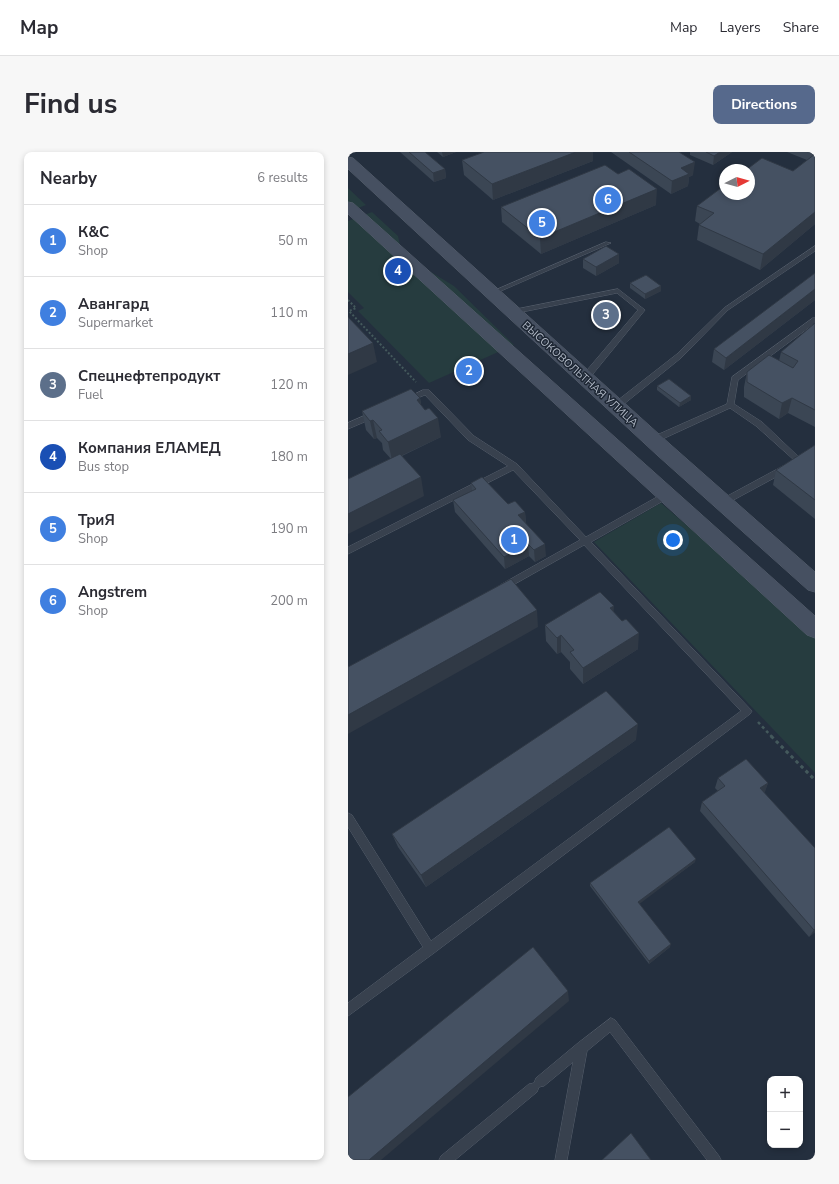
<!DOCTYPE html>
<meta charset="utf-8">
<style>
body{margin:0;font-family:"Nunito Sans",sans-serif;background:#f7f7f7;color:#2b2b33}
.controls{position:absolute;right:12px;bottom:12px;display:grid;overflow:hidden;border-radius:8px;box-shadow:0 2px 6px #0003}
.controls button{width:36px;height:36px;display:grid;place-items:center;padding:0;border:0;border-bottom:1px solid #e1e1e2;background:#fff;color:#2b2b33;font:20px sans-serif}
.compass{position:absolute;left:371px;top:12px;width:36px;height:36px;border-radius:50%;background:#fff;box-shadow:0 2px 6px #0003;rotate:84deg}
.you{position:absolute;left:325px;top:388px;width:14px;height:14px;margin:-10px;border:3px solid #fff;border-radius:50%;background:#1a73e8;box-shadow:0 0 0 6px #1a73e833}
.badge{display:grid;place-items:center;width:26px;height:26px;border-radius:50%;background:#56698c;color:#fff;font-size:13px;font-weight:700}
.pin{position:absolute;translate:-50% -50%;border:2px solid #fff;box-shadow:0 1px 4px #0006}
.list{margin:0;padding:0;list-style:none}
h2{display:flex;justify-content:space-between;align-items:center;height:52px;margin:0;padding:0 16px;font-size:17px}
h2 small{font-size:13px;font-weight:400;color:#7c7c81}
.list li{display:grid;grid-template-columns:26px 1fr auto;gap:12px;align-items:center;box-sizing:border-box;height:72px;padding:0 16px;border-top:1px solid #e1e1e2}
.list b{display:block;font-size:15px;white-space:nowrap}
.list p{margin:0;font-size:13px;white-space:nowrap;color:#7c7c81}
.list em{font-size:13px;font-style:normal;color:#7c7c81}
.map{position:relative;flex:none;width:467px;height:1008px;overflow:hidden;border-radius:8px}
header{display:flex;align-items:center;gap:24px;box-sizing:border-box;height:56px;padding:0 20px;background:#fff;border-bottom:1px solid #e1e1e2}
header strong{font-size:19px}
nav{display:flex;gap:22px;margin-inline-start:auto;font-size:14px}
.intro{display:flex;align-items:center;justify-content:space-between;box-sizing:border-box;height:96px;padding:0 24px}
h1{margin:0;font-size:28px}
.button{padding:10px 18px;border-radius:8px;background:#56698c;color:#fff;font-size:14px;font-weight:700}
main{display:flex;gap:24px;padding:0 24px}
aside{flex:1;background:#fff;border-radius:8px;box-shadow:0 2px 6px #0003}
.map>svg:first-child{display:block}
</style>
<header>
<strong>Map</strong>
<nav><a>Map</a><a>Layers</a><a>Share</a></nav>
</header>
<div class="intro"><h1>Find us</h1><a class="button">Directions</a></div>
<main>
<aside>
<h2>Nearby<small>6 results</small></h2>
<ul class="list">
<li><span class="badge" style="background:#3f7fe0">1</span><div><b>К&amp;С</b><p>Shop</p></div><em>50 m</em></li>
<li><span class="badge" style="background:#3f7fe0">2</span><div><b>Авангард</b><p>Supermarket</p></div><em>110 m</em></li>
<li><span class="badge" style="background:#5c6f8a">3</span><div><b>Спецнефтепродукт</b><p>Fuel</p></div><em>120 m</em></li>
<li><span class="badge" style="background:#1a4fb4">4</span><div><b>Компания ЕЛАМЕД</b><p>Bus stop</p></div><em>180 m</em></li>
<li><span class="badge" style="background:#3f7fe0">5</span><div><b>ТриЯ</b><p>Shop</p></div><em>190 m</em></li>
<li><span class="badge" style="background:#3f7fe0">6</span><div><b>Angstrem</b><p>Shop</p></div><em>200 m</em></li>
</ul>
</aside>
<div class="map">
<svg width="467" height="1008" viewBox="0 0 467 1008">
<rect width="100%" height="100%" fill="#242f3e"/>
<g fill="#263c3f">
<path d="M0,36L18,53L0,60Z"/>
<path d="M24,60L50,84L52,93L58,99L78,117L106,134L166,193L81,231L10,159L16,156L0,140V69Z"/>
<path d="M313,351L467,485V621L246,390Z"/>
</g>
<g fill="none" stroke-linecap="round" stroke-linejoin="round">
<g stroke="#565f6c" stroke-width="1">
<g id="lane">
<path d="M258,90L263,91L146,142L144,143L141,141Z"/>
<path d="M467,94V99L380,158L333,206L271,256H265V252L329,202L376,156Z"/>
<path d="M270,137L297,158L240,228H234V224L290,158L269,141L164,162L161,160L164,158Z"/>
<path d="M465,166H467V171L390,228L386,252L414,270L455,309L454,311L378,352H372L371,350L372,348L446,308L408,274L382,256L308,290L305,291L301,288L302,286L379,252L384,225Z"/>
<path d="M75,238H81L126,284L169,312L238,385L316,341H322L323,343L322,345L243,390L404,559L402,562L86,801L0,864V851L75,795L0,675V661L4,663L83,789L393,559L236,393L158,437H152L151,435L152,433L232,388L165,318L0,402V395L160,314L120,288L77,243L59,250L55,248Z"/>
<path d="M25,260L29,263L28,265L0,277V271Z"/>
<path d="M263,866L267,868L371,1004L373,1008H359L262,880L239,899L219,1008H207L225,910L196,934L191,935L189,940L107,1008H91L93,1004L181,932L186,931L188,926L230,891Z"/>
</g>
</g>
<g stroke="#565f6c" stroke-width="1">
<g id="secondary">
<path d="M0,5L5,6L323,293L467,420V440L460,438L309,303L0,17Z"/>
<path d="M0,50L5,51L467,464V486L459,483L0,62Z"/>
</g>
</g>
<path stroke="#44595c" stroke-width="2" stroke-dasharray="2 2" stroke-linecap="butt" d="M0,148L8,156L1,159L68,230"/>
<path stroke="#44595c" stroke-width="2.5" stroke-dasharray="3 3" stroke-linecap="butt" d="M410,570L424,585"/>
<path stroke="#44595c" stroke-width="3" stroke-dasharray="3.5 3.5" stroke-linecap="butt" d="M423,584L467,628"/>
<use href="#lane" fill="#38414e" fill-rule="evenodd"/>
<use href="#secondary" fill="#465061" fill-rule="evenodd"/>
</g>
<g fill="#3b4654">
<path d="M52,0H77L97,17L98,26L86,30Z"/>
<path d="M89,0H108L95,5Z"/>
<path d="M263,0H331L345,23L341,25L340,34L323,42Z"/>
<path d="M342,0H384L365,13L342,3Z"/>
<path d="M439,0H467V72L412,118L349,88L351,73L352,72L347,69L349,54L445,19L459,8Z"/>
<path d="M114,8L245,9L145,48L116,23Z"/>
<path d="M308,53L193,102L154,70L153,55Z"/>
<path d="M235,107L271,111L248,124L235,116Z"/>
<path d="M467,121V148L376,218L364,210L366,197Z"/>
<path d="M282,131L313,139L297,147L282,136Z"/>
<path d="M467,171V275L440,261L431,267L396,245V235L399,220L431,209L433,200Z"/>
<path d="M309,234L343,244V248L331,255L309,238Z"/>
<path d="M72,246L73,253L93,285L54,304L76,344L35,298L34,291L29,286L26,287L18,278L14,259Z"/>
<path d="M467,293V367L425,333L428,318Z"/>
<path d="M123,331L160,352L177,360L178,372L198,404L187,410L181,404L157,417L107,360L105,348L124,339Z"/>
<path d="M265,460L290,497L235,532L222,517V510L213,500L209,502L198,489L197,473Z"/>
<path d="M288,588L78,735L50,695L44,682Z"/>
<path d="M370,626L420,631L416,641L467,696V780L461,785L352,659L354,650L370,639L367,636Z"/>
<path d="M347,710L291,751L322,795L301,812L242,734V731Z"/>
</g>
<g fill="#303945">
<path d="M94,0H108L95,5Z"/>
<path d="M228,0H245V9L145,48L144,32Z"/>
<path d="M372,0H384L365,13L366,4Z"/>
<path d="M347,10L345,23L341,25L340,34L323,42L324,29L333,16Z"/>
<path d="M97,17L98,26L86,30L85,21Z"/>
<path d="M309,37L308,53L193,102L192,86Z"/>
<path d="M467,60V72L412,118L415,102Z"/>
<path d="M271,102V111L248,124V115Z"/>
<path d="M313,134V139L297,147V142Z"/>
<path d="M467,137V148L376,218L378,206Z"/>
<path d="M25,191L29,210L0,223V202Z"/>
<path d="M343,244V248L331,255L332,251Z"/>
<path d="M72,246L75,265L69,248Z"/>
<path d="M444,246L440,261L431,267L434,251Z"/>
<path d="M90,266L93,285L44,308L40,290Z"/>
<path d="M25,268L29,286L26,287L22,269Z"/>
<path d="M73,325L76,344L0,382V362Z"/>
<path d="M177,360L178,372L170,363Z"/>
<path d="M180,392L181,404L157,417L156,405Z"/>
<path d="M197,392L198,404L187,410L186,398Z"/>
<path d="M266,454L265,471L262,456Z"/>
<path d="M189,458L190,475L0,582V563Z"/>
<path d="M291,481L290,497L235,532V516Z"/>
<path d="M213,483V500L209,502V486Z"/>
<path d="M290,572L288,588L78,735L73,723Z"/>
<path d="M420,631L417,640L409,646L412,636Z"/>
<path d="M348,707L347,710L290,753V750Z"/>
<path d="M467,777V780L461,785L466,778Z"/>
<path d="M323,792L322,795L301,812V809Z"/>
<path d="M220,839L221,849L33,1008H21Z"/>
</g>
<g fill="#455162" stroke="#303945">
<path d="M61,0H77L97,17L85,21Z"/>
<path d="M136,0H228L144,32L114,8Z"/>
<path d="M281,0H331L347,10L333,16L341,22L324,29Z"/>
<path d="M358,0H372L366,4Z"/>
<path d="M467,2V60L415,102L351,73L366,61L349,54L377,33V42H401V18H398L414,6L445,19Z"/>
<path d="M257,13L270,22L281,17L309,37L192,86L153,55Z"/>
<path d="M258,94L271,102L248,115L235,107Z"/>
<path d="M467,121V137L378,206L366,197Z"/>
<path d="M298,123L313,134L297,142L282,131Z"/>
<path d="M0,165L25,191L0,202Z"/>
<path d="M467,171V258L444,246L434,251L399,230V220L421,203L445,216L450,209L433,200Z"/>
<path d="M321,227L343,244L332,251L309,234Z"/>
<path d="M63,237L72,246L69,248L77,258L81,256L90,266L40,290L31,279L34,278L25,268L22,269L14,259Z"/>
<path d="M467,293V348L428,318Z"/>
<path d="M52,302L73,325L0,362V327Z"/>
<path d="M134,325L160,352L167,349L177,360L170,363L197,392L186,398L180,392L156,405L105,348L128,337L123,331Z"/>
<path d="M163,427L189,458L0,563V515Z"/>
<path d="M252,440L266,454L262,456L274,469L278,467L291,481L235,516L222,500L226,498L213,483L209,486L197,473Z"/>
<path d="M258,539L290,572L73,723L44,682Z"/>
<path d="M398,607L420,631L412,636L467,696V777L466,778L354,650L377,634L370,626Z"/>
<path d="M321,675L348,707L290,750L323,792L301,809L242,731Z"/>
<path d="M185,795L220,839L21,1008H0V945Z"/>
<path d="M283,981L303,1008H254Z"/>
</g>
<g text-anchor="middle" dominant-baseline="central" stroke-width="3" stroke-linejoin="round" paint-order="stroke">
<g font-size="11" fill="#b4bcc9" stroke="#1d2633">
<text transform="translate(232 222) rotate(42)">ВЫСОКОВОЛЬТНАЯ УЛИЦА</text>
</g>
</g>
</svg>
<div class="controls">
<button>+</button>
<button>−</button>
</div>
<svg class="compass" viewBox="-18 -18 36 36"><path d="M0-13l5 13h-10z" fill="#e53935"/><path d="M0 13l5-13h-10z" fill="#7c7c81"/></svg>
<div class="you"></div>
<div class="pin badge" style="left:166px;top:388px;background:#3f7fe0">1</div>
<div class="pin badge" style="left:121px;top:219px;background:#3f7fe0">2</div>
<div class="pin badge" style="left:258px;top:163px;background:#5c6f8a">3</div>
<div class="pin badge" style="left:50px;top:119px;background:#1a4fb4">4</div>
<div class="pin badge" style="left:194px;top:71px;background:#3f7fe0">5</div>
<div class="pin badge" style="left:260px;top:48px;background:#3f7fe0">6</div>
</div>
</main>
